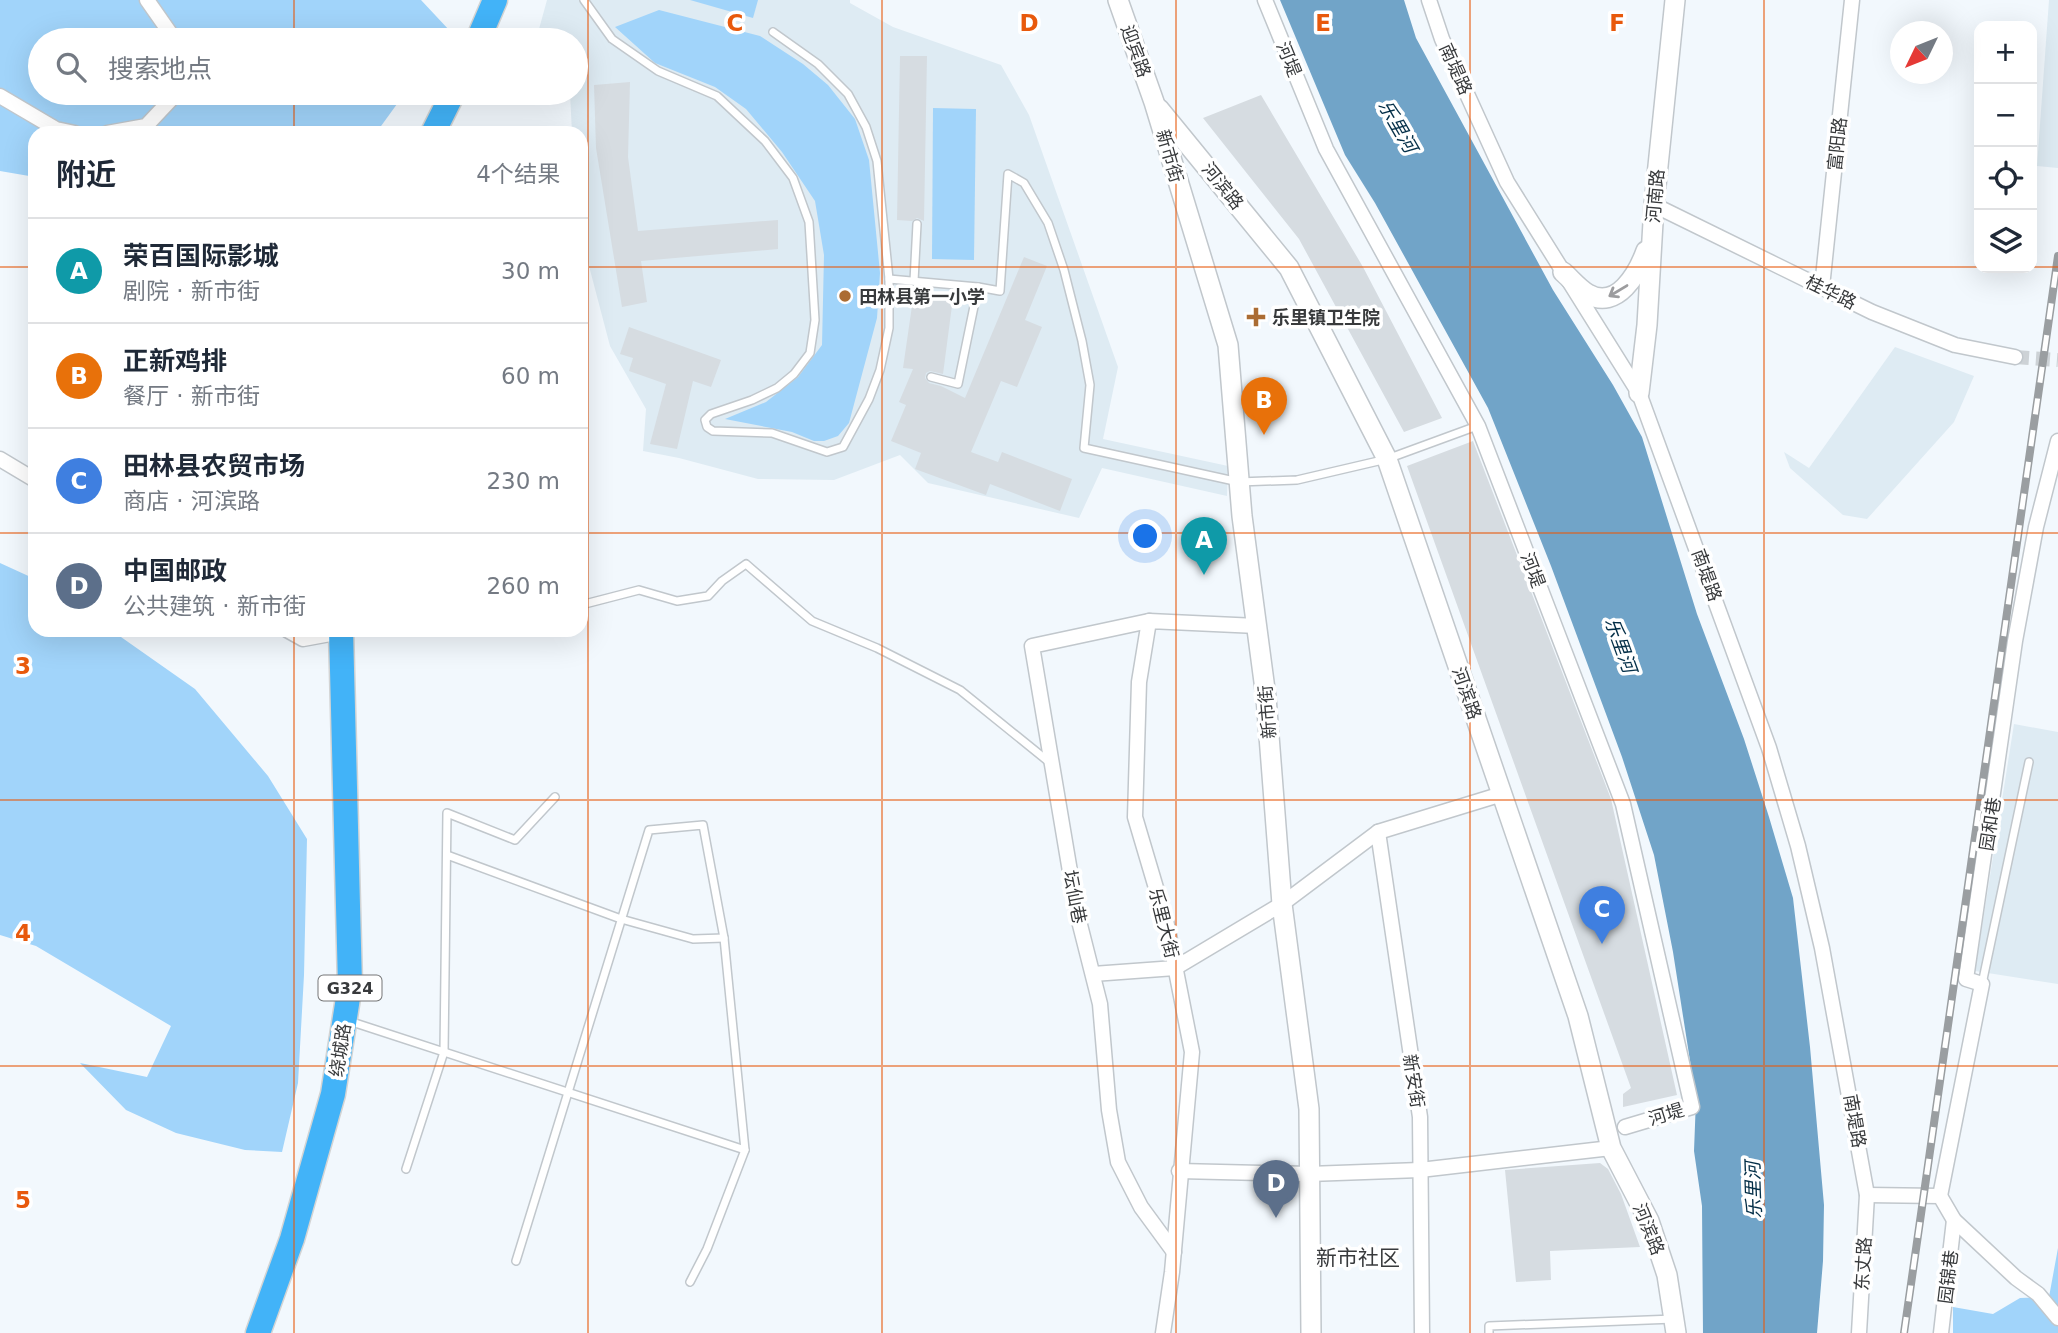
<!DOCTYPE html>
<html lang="zh">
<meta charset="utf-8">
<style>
body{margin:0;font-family:"DejaVu Sans","Noto Sans SC",sans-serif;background:#f6f6f7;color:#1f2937}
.controls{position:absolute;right:21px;top:21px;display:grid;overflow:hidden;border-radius:14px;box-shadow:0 7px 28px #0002}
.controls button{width:63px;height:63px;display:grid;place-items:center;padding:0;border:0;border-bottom:2px solid #e0e1e3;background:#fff;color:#1f2937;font:35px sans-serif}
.compass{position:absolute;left:1890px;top:21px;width:63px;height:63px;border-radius:50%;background:#fff;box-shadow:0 7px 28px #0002;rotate:227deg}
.you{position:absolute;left:1146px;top:537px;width:24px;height:24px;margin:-18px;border:5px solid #fff;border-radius:50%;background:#1a73e8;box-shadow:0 0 0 10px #1a73e833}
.badge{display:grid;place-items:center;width:46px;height:46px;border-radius:50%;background:#ab6c33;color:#fff;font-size:23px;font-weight:700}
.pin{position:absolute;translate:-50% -58px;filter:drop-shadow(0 2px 4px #0008)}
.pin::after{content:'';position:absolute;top:37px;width:24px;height:21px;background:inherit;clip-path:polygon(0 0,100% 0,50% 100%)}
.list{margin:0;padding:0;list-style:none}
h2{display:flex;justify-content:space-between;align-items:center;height:91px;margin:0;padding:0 28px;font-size:30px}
h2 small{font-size:23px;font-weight:400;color:#747a83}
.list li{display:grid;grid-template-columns:46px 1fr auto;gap:21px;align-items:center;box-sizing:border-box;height:105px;padding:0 28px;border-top:2px solid #e0e1e3}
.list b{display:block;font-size:26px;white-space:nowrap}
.list p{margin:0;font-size:23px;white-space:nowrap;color:#747a83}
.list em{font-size:23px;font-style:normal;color:#747a83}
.icon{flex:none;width:38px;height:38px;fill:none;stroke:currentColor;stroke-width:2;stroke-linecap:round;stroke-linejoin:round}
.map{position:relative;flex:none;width:2058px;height:1333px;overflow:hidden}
.search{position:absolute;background:#fff;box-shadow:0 7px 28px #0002;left:28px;top:28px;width:560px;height:77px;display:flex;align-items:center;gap:18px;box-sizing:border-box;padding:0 24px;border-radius:38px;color:#747a83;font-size:26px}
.panel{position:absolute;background:#fff;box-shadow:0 7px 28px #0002;left:28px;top:126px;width:560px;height:511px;border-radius:21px}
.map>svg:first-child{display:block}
</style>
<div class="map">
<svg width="2058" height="1333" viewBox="0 0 2058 1333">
<rect width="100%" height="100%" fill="#f2f8fd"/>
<g fill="#deebf3">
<path d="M547,0H850V3L893,27L1001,65L1029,115L1118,367L1103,439L1228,466L1227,496L1102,468L1079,518L928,483L900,455L834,480L758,479L679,458L643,451L646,409L610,346L584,247L581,227V133H572L570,93H576V40H536Z"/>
<path d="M2049,0H2058V168L2037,166Z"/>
<path d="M1895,347L1974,376L1954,422L1867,519L1843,515L1790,468L1784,452L1809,468Z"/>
<path d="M2014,724L2058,732V984L1975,971Z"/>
</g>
<g fill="#a1d4fa">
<path d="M0,0H421L450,31L443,40H40V93H405L376,133H35V177L0,171Z"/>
<path d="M690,0H758L753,18Z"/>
<path d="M659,10L760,36L803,64L828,85L855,119L869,160L880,273L877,318L849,423L838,436L824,441H814L792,432L725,419L766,402L798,377L822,345L824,255L815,201L782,152L746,109L715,87L655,63L615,27Z"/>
<path d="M933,108L976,109L974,260L932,259Z"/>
<path d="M0,563L35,579V630H111L195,689L268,776L307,839L304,975L298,1083L282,1152L245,1150L176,1133L126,1110L80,1063L147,1077L171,1026L36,946L0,935Z"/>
<path d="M2058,1248V1333H1953V1307L1993,1314L2020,1298L2049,1297Z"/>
</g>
<path fill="#71a4c8" d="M1280,0H1404L1416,38L1553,290L1613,385L1642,437L1697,614L1744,739L1769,817L1793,898L1810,1047L1824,1205L1823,1261L1817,1333H1703L1702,1206L1694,1151L1696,1099L1673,952L1654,855L1622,757L1551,566L1488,408L1375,203L1345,155Z"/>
<g fill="#d6dce1">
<path d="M900,56H927L924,221L917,218L912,221L897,220Z"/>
<path d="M630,82L628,157L638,231L778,220V249L641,261L647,302L622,307L596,148L594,85Z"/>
<path d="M1261,95L1363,267L1442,418L1404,432L1299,239L1203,118Z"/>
<path d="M1024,257L1047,266L1025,320L1042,327L1017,387L1001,381L971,452L998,462L1002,452L1072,479L1060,511L990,484L986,495L915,469L921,453L891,441L906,405L899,402L913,369L903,368L914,292L953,298L943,374L930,371L926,373L925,378L929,383L941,386L965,398Z"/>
<path d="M629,327L721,360L711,387L693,381L677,449L650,444L666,384L629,371L633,358L620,354Z"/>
<path d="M1473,441L1611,799L1677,1095L1623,1107V1094L1631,1088L1407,466Z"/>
<path d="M1600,1163L1608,1169L1621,1194L1640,1247L1550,1251L1551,1280L1516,1282L1505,1170Z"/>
</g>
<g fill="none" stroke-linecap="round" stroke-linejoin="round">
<path stroke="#cdd2d6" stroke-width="14" stroke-dasharray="14 7" stroke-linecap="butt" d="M2015,357L2058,360"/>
<g stroke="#c1c7cc" stroke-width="10">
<g id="lane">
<path d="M584,0L612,39L658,71L717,96L765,141L793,178L809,222L815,320L810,353L794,374L777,388L752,400L711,414L705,420L707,427L713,431L772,433L827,452L843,447L869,399L880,370L889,328V279L877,161L866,127L848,94L818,64L773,32"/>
<path d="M889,279L978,287"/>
<path d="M914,281L917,224"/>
<path d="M931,377L958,384L978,287L1000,291L1008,174L1024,183L1048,223L1064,270L1082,341L1090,385L1084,448L1239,482L1297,480L1387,459L1477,426"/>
<path d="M581,605L639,590L677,601L708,596L722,581L746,564L812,621L877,648L960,690L1049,762"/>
<path d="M345,632L386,630"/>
<path d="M447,855L621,919L693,939L724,938"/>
<path d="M1982,984L2029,762"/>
<path d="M349,1021L745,1150"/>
<path d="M406,1169L444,1052L447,813L515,840L555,797"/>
<path d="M516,1261L649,830L703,825L724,938L745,1150L707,1249L690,1282"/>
<path d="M1489,1333V1326L1674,1319"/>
</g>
</g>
<g stroke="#c1c7cc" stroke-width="17">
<g id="street">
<path d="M147,0L175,40"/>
<path d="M1265,0L1326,149L1478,426L1623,804L1692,1107L1625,1127"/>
<path d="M1429,0L1442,39L1507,182L1639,393L1769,748L1798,846L1822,948L1867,1195L1859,1333"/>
<path d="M0,96L56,129L75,133"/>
<path d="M107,133L146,126L177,93"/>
<path d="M1654,205L1872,312L1955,345L2015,357"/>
<path d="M1822,287L1852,0"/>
<path d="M0,459L35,480"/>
<path d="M1149,621L1032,646L1077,913L1100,1004L1109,1110L1118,1162L1141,1207L1174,1252"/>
<path d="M287,630L303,639L341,632"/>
<path d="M1378,832L1420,1117L1422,1333"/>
<path d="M1093,974L1175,968L1282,904L1378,832L1502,794"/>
<path d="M1179,1171L1309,1174L1420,1170L1611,1148"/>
<path d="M1867,1195L1940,1196L1954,1220L2016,1278L2038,1294L2058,1318"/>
<path d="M1940,1196L1982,984L1966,979L2015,641L2036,527L2058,441"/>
<path d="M1163,1333L1172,1272L1192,1052L1167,925L1135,817L1139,682L1149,621L1257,626"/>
<path d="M1941,1333L1954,1220"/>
</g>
</g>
<g stroke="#c1c7cc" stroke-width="22">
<g id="secondary">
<path d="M1118,0L1154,102L1228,345L1242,516L1266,697L1282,904L1309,1109L1311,1333"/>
<path d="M1159,109L1289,268L1387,459L1578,1016L1611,1148L1649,1221L1667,1275L1676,1333"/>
<path d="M1563,272C1571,279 1579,289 1588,294C1617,311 1638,273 1646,251"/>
<path d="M1639,393L1647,325L1654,205L1675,0"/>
</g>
</g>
<g stroke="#d3d4d4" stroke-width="27">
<g id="highway">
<path d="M478,40L495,0"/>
<path d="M433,133L453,93"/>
<path d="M258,1333L292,1239L333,1094L350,985L341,630"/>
</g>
</g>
<use href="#lane" stroke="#fff" stroke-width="7"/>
<use href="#street" stroke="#fff" stroke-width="14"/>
<use href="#secondary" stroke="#fff" stroke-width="19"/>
<use href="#highway" stroke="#42b3f8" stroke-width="24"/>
<g stroke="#9a9ea1" stroke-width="8">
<path id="rail" d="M1904,1333L2058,256"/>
</g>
<use href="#rail" stroke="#fff" stroke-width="5" stroke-dasharray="16" stroke-linecap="butt"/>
</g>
<defs><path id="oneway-shaft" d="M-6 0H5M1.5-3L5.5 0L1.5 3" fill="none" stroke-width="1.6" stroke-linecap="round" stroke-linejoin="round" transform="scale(1.75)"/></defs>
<use stroke="#9c9c9e" href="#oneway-shaft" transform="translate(1618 291) rotate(149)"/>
<path fill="none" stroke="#e8590c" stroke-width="2" stroke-opacity="0.55" d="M294,0V40M588,0V1333M882,0V1333M1176,0V1333M1470,0V1333M1764,0V1333M294,93V133M0,267H35M581,267H1979M2032,267H2058M0,533H35M581,533H2058M294,630V1333M0,800H2058M0,1066H2058"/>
<g fill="#ab6c33" stroke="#fff" stroke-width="2.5">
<circle cx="845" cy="296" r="7"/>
<path d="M1252.5 306.5h7v7h7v7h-7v7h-7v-7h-7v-7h7z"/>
</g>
<g text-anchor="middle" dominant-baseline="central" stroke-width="7" stroke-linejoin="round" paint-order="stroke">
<rect fill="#fff" stroke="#747576" stroke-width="2" x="318.5" y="975.5" width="63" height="25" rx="5"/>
<g font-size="16" font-weight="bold" fill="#383a3c">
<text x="350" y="988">G324</text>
</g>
<g font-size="18" fill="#383a3c" stroke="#fff">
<text transform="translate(1136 51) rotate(70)">迎宾路</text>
<text transform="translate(1289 59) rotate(68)">河堤</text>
<text transform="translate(1456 69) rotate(66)">南堤路</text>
<text transform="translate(1837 144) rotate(-84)">富阳路</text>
<text transform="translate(1170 156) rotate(74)">新市街</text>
<text transform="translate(1223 186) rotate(51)">河滨路</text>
<text transform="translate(1655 196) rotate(-85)">河南路</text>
<text transform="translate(1831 292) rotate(26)">桂华路</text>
<text transform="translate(1533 570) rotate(69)">河堤</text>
<text transform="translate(1707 575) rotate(70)">南堤路</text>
<text transform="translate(1467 693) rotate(71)">河滨路</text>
<text transform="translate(1267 712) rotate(-95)">新市街</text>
<text transform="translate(1990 824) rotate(-81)">园和巷</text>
<text transform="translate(1075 897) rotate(79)">坛仙巷</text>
<text transform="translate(1164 923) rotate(76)">乐里大街</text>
<text transform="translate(340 1050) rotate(-81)">绕城路</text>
<text transform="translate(1414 1081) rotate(81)">新安街</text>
<text transform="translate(1666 1114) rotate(-17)">河堤</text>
<text transform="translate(1855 1121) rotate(80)">南堤路</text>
<text transform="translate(1649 1229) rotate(68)">河滨路</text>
<text transform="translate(1863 1264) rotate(-87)">东丈路</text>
<text transform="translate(1948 1277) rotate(-83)">园锦巷</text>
</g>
<g font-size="18" font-weight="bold" fill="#383a3c" stroke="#fff" text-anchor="start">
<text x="859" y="296">田林县第一小学</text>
<text x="1272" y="317">乐里镇卫生院</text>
</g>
<g font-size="19" font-style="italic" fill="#032e47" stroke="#fff">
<text transform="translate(1398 126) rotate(60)">乐里河</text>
<text transform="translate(1621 645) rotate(70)">乐里河</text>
<text transform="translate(1753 1190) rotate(-92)">乐里河</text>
</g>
<g font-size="21" fill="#383a3c" stroke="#fff">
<text x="1358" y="1258">新市社区</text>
</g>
</g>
<g font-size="23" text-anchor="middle" font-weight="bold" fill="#e8590c" stroke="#fff" stroke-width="7" stroke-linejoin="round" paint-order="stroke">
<text x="735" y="31">C</text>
<text x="1029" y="31">D</text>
<text x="1323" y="31">E</text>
<text x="1617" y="31">F</text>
<text x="23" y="674">3</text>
<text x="23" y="941">4</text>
<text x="23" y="1208">5</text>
</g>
</svg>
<div class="controls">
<button>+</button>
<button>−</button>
<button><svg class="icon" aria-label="locate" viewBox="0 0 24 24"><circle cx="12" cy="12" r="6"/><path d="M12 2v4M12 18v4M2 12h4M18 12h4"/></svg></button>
<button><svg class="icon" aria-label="layers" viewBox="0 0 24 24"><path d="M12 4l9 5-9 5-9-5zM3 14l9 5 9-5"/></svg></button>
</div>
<svg class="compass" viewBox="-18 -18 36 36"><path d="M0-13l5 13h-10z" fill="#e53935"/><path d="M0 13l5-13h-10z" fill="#747a83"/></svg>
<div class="you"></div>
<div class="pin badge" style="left:1204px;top:575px;background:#0f9aa8">A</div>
<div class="pin badge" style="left:1264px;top:435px;background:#e8710a">B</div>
<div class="pin badge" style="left:1602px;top:944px;background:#3f7fe0">C</div>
<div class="pin badge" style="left:1276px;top:1218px;background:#5c6f8a">D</div>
<div class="search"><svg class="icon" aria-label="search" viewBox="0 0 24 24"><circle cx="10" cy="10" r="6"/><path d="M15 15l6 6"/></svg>搜索地点</div>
<section class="panel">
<h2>附近<small>4个结果</small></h2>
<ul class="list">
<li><span class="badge" style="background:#0f9aa8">A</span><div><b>荣百国际影城</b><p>剧院 · 新市街</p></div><em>30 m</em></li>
<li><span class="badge" style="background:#e8710a">B</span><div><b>正新鸡排</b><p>餐厅 · 新市街</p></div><em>60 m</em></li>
<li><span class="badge" style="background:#3f7fe0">C</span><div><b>田林县农贸市场</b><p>商店 · 河滨路</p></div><em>230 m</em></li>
<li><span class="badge" style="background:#5c6f8a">D</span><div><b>中国邮政</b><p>公共建筑 · 新市街</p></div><em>260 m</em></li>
</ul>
</section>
</div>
